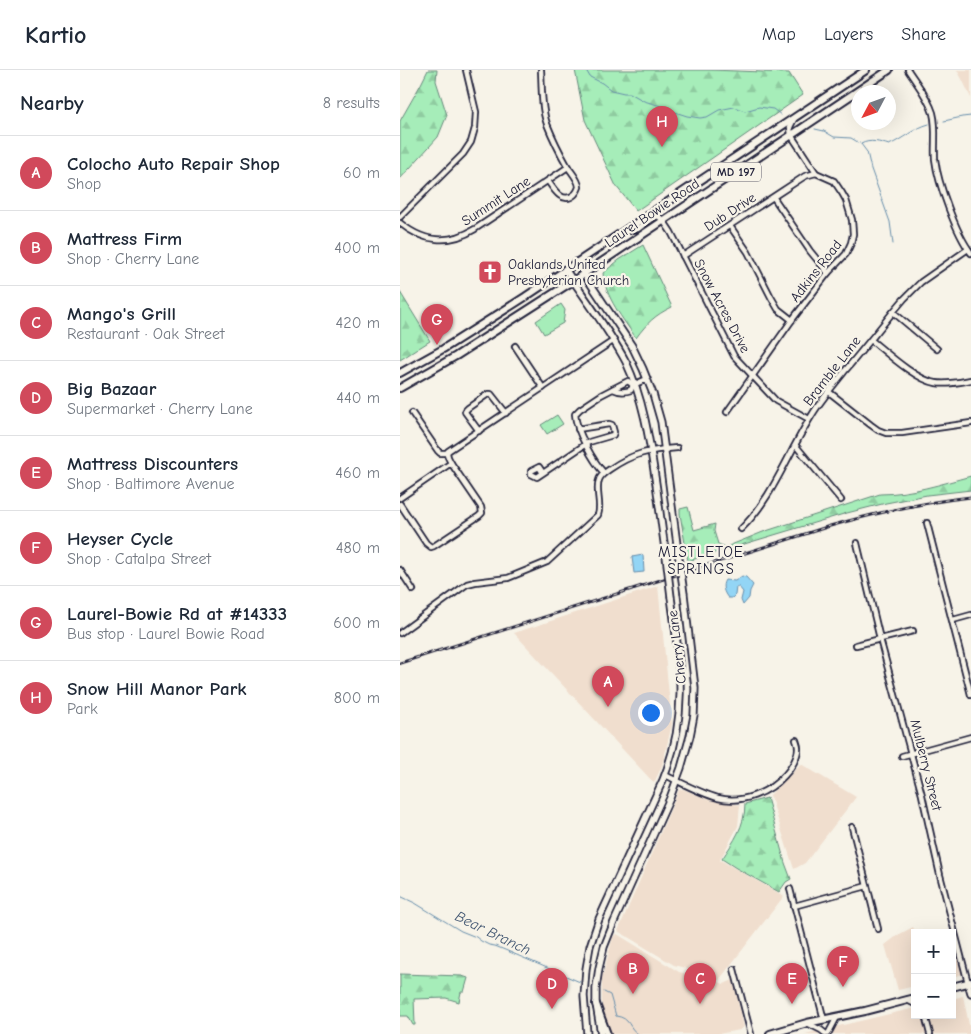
<!DOCTYPE html>
<meta charset="utf-8">
<style>
body{margin:0;font-family:"Comic Neue",sans-serif;background:#f2f2f3;color:#1f2937}
.controls{position:absolute;right:15px;bottom:15px;display:grid;overflow:hidden;border-radius:0px;box-shadow:0 5px 20px #0002}
.controls button{width:45px;height:45px;display:grid;place-items:center;padding:0;border:0;border-bottom:1px solid #e0e1e3;background:#fff;color:#1f2937;font:25px sans-serif}
.compass{position:absolute;left:451px;top:15px;width:45px;height:45px;border-radius:50%;background:#fff;box-shadow:0 5px 20px #0002;rotate:229deg}
.you{position:absolute;left:250px;top:642px;width:18px;height:18px;margin:-12px;border:4px solid #fff;border-radius:50%;background:#1a73e8;box-shadow:0 0 0 8px #1a73e833}
.badge{display:grid;place-items:center;width:32px;height:32px;border-radius:50%;background:#d1495b;color:#fff;font-size:16px;font-weight:700}
.pin{position:absolute;translate:-50% -41px;filter:drop-shadow(0 1px 2px #0008)}
.pin::after{content:'';position:absolute;top:26px;width:18px;height:15px;background:inherit;clip-path:polygon(0 0,100% 0,50% 100%)}
.list{margin:0;padding:0;list-style:none}
h2{display:flex;justify-content:space-between;align-items:center;height:65px;margin:0;padding:0 20px;font-size:21px}
h2 small{font-size:16px;font-weight:400;color:#747a83}
.list li{display:grid;grid-template-columns:32px 1fr auto;gap:15px;align-items:center;box-sizing:border-box;height:75px;padding:0 20px;border-top:1px solid #e0e1e3}
.list b{display:block;font-size:19px;white-space:nowrap}
.list p{margin:0;font-size:16px;white-space:nowrap;color:#747a83}
.list em{font-size:16px;font-style:normal;color:#747a83}
.map{position:relative;flex:none;width:571px;height:964px;overflow:hidden}
header{display:flex;align-items:center;gap:30px;box-sizing:border-box;height:70px;padding:0 25px;background:#fff;border-bottom:1px solid #e0e1e3}
header strong{font-size:24px}
nav{display:flex;gap:28px;margin-inline-start:auto;font-size:18px}
main{display:flex}
aside{flex:1;background:#fff}
.map>svg:first-child{display:block}
</style>
<header>
<strong>Kartio</strong>
<nav><a>Map</a><a>Layers</a><a>Share</a></nav>
</header>
<main>
<aside>
<h2>Nearby<small>8 results</small></h2>
<ul class="list">
<li><span class="badge">A</span><div><b>Colocho Auto Repair Shop</b><p>Shop</p></div><em>60 m</em></li>
<li><span class="badge">B</span><div><b>Mattress Firm</b><p>Shop · Cherry Lane</p></div><em>400 m</em></li>
<li><span class="badge">C</span><div><b>Mango's Grill</b><p>Restaurant · Oak Street</p></div><em>420 m</em></li>
<li><span class="badge">D</span><div><b>Big Bazaar</b><p>Supermarket · Cherry Lane</p></div><em>440 m</em></li>
<li><span class="badge">E</span><div><b>Mattress Discounters</b><p>Shop · Baltimore Avenue</p></div><em>460 m</em></li>
<li><span class="badge">F</span><div><b>Heyser Cycle</b><p>Shop · Catalpa Street</p></div><em>480 m</em></li>
<li><span class="badge">G</span><div><b>Laurel-Bowie Rd at #14333</b><p>Bus stop · Laurel Bowie Road</p></div><em>600 m</em></li>
<li><span class="badge">H</span><div><b>Snow Hill Manor Park</b><p>Park</p></div><em>800 m</em></li>
</ul>
</aside>
<div class="map">
<svg width="571" height="964" viewBox="0 0 571 964">
<defs>
<pattern id="forest-firs" width="22" height="20" patternUnits="userSpaceOnUse" patternTransform="scale(1.25)"><rect width="22" height="20" fill="#a6edb9"/><path d="M5 1l3.5 6h-7zM16 11l3.5 6h-7z" fill="#8fcba0"/></pattern>
</defs>
<rect width="100%" height="100%" fill="#f7f3e8"/>
<filter id="ink" filterUnits="userSpaceOnUse"><feTurbulence type="fractalNoise" baseFrequency=".02" numOctaves="2"/><feDisplacementMap in="SourceGraphic" scale="10" xChannelSelector="R" yChannelSelector="G"/><feConvolveMatrix kernelMatrix="1 2 1 2 8 2 1 2 1" color-interpolation-filters="sRGB"/></filter>
<g filter="url(#ink)">
<g fill="#f0dece">
<path d="M557,0H571V28L563,11Z"/>
<path d="M258,516L272,654L262,696L254,713L114,563Z"/>
<path d="M401,694L456,727L405,793L394,799L370,725Z"/>
<path d="M283,719L309,730L340,735L338,756L320,790L384,826L319,910L315,911L324,914L333,910L344,957L340,960L318,964H212L202,944V908L213,867L217,864L279,902L307,909L285,898L274,895L218,861L279,720Z"/>
<path d="M513,857L516,863H515V916L498,920L485,875L498,865Z"/>
<path d="M552,865L563,904L552,907Z"/>
<path d="M563,926L571,964H405L515,938V945H552V929Z"/>
</g>
<g fill="#a6edb9" stroke="#64887a">
<path d="M161,234L165,240L163,253L144,264L136,251Z"/>
<path d="M157,345L163,354L147,364L141,355Z"/>
</g>
<g fill="url(#forest-firs)" stroke="#64887a">
<path d="M28,0H37L36,11L47,45L38,67L0,109V51L21,14Z"/>
<path d="M175,0H311L389,3L403,25L236,141L216,116L185,50Z"/>
<path d="M243,175L272,237C255,245 247,253 236,268C223,249 205,227 203,203L219,190Z"/>
<path d="M0,222L30,271L0,290Z"/>
<path d="M571,406V420L527,425L486,433L447,443L288,491L280,444V439L288,437L294,460L315,454L314,461L318,474L326,477L363,462L480,424C511,424 541,414 571,406Z"/>
<path d="M367,728L385,793L391,809L386,812L379,822L336,798L322,789C334,771 345,756 345,734Z"/>
<path d="M0,904L62,906L68,908L64,922H61L59,932L46,928L14,929L15,955H13L8,946H0Z"/>
</g>
<g fill="#93d5f5" stroke="#668dab">
<path d="M243,485L244,502L234,503L232,487Z"/>
<path d="M342,506L346,507L353,515L350,521L349,528L343,535L341,530L343,522L339,517H336L335,525L332,528H328C324,523 321,516 325,510L335,511Z"/>
</g>
<g fill="none" stroke-linecap="round" stroke-linejoin="round">
<g stroke="#668dab" stroke-width="1">
<path d="M186,0L190,7L202,13L211,20L224,23H230L244,31L261,36L275,42L287,46L300,48L307,47L319,40L334,37L345,41L359,37L373,39L381,45"/>
<path d="M544,51L562,47L571,46"/>
<path d="M415,59L424,61L434,67L451,68L461,74C470,69 480,72 489,75C503,69 514,58 529,54"/>
<path d="M461,74L467,82L471,99L490,152L493,174"/>
<path d="M0,826L15,833L61,861L76,867L81,871L89,875L95,876L105,880L180,912"/>
<path d="M204,922L210,925L216,946C231,948 228,958 238,964"/>
</g>
<g stroke="#22223b" stroke-width="8">
<g id="street">
<path d="M141,0C142,17 141,38 147,54C153,69 160,83 168,97C171,102 179,110 179,117C178,120 177,122 175,124C163,135 154,120 148,111"/>
<path d="M508,0C517,14 528,27 533,43C537,58 534,74 535,89C538,114 556,163 571,183"/>
<path d="M374,128L410,181L428,203"/>
<path d="M0,147L63,84L71,72L75,58L76,42L66,0"/>
<path d="M0,153C23,172 49,175 75,159L168,97"/>
<path d="M330,156L348,182L371,227L378,239L392,250"/>
<path d="M226,161L238,159L251,149L258,146L263,150L271,162L334,286L376,331L409,349"/>
<path d="M283,186L405,106L416,103"/>
<path d="M493,242L537,279"/>
<path d="M471,270C487,283 516,310 536,313C547,315 560,312 571,310"/>
<path d="M115,276L143,318"/>
<path d="M213,319C219,322 225,322 231,320L233,315L247,309"/>
<path d="M429,322L471,355L478,360L486,363H502L571,353"/>
<path d="M327,342L392,250L428,203L446,184L451,173L453,164L452,150L446,130L442,123L434,111L416,103L391,65L390,57L394,49"/>
<path d="M12,343L38,381L40,383H47"/>
<path d="M79,361L65,342L66,340L68,338L88,324H91L106,343"/>
<path d="M396,376L441,430"/>
<path d="M51,393L48,387L47,383L48,381L213,271"/>
<path d="M143,403L139,397L131,401V404L137,407L143,403L189,372L213,365L214,362L212,355L209,354L178,359"/>
<path d="M204,403C193,391 176,361 175,344L180,339L201,325L228,311L233,315"/>
<path d="M0,428L51,393L81,437L82,443L79,446L34,476L31,477L26,473L0,434"/>
<path d="M527,453L571,625"/>
<path d="M341,459C373,428 388,383 412,345C421,330 433,316 444,302C461,282 477,262 493,242L504,229L521,212L568,179"/>
<path d="M457,473L480,569L522,725L540,805L568,913"/>
<path d="M0,500L13,520"/>
<path d="M553,550L571,545"/>
<path d="M0,563L67,514L75,512L108,508L147,492L198,445C202,434 195,421 199,410C201,404 206,402 210,399C233,383 250,380 277,378"/>
<path d="M456,575L513,561"/>
<path d="M502,686L571,667"/>
<path d="M265,705C282,713 300,723 318,728C342,734 369,723 385,705C391,699 398,687 398,678C398,675 397,673 396,670"/>
<path d="M452,757L478,859"/>
<path d="M390,819L424,950"/>
<path d="M394,836L467,816"/>
<path d="M334,899L351,964"/>
<path d="M507,930L515,934"/>
<path d="M525,945L530,964"/>
<path d="M407,953L421,960L426,964"/>
<path d="M428,964L437,947"/>
</g>
</g>
<g stroke="#22223b" stroke-width="9">
<g id="secondary">
<path d="M176,192L232,276L243,299L253,324L261,352L278,482"/>
<path d="M165,199C186,230 209,260 226,292C243,328 249,367 255,407C259,433 262,460 266,486"/>
<path d="M568,913L571,923"/>
<path d="M187,964L184,926L186,899L190,876L199,849L263,710C289,645 280,594 271,527"/>
<path d="M201,964L196,934V918L199,898L204,877L214,852L270,728L281,698L290,666L294,645L295,618L284,524"/>
</g>
</g>
<g stroke="#22223b" stroke-width="10">
<g id="primary">
<path d="M0,303L43,279L125,227L466,0"/>
<path d="M0,318L56,286L173,211L489,0"/>
<path d="M552,917L571,912"/>
<path d="M196,934L201,948L207,964"/>
<path d="M370,964L407,953L465,941L515,928"/>
</g>
</g>
<use href="#street" stroke="#f7f3e8" stroke-width="4.5"/>
<use href="#secondary" stroke="#f7f3e8" stroke-width="5.5"/>
<use href="#primary" stroke="#f7f3e8" stroke-width="6"/>
<g stroke="#22223b" stroke-width="3">
<path id="rail" d="M0,593L430,456C476,443 523,432 571,427"/>
</g>
<use href="#rail" stroke="#f7f3e8" stroke-width="1" stroke-dasharray="4" stroke-linecap="butt"/>
<g stroke="#22223b" stroke-width="9" stroke-linecap="butt">
<g id="secondary-bridge">
<path d="M278,482L284,524"/>
<path d="M266,486L271,527"/>
</g>
</g>
<use href="#secondary-bridge" stroke="#f7f3e8" stroke-width="5.5"/>
</g>
</g>
<defs>
<g id="church-square" transform="scale(1.25)"><rect x="-9" y="-9" width="18" height="18" rx="4" fill="#d1495b" stroke="#f7f3e8"/><path d="M-1.2-6h2.4v3.5h3.3v2.4h-3.3V6h-2.4V-.1h-3.3v-2.4h3.3Z" fill="#fff"/></g>
</defs>
<g fill-rule="evenodd">
<use href="#church-square" x="90" y="202"/>
</g>
<g text-anchor="middle" dominant-baseline="central" stroke-width="4.5" stroke-linejoin="round" paint-order="stroke">
<rect fill="#f7f3e8" stroke="#62616f" stroke-width="1" x="311" y="92.5" width="50" height="19" rx="4"/>
<g font-size="12" font-weight="bold" fill="#22223b">
<text x="336" y="102">MD 197</text>
</g>
<g font-size="14" fill="#22223b" stroke="#f7f3e8">
<text transform="translate(96 131) rotate(-33)">Summit Lane</text>
<text transform="translate(330 142) rotate(-33)">Dub Drive</text>
<text transform="translate(252 143) rotate(-34)">Laurel Bowie Road</text>
<text transform="translate(416 201) rotate(-52)">Adkins Road</text>
<text transform="translate(322 236) rotate(62)">Snow Acres Drive</text>
<text transform="translate(432 301) rotate(-52)">Bramble Lane</text>
<text transform="translate(277 577) rotate(-97)">Cherry Lane</text>
<text transform="translate(526 695) rotate(76)">Mulberry Street</text>
</g>
<g font-size="14" fill="#22223b" stroke="#f7f3e8" text-anchor="start">
<text x="108" y="194">Oaklands United<tspan x="108" dy="16">Presbyterian Church</tspan></text>
</g>
<g font-size="15" letter-spacing="1" fill="#22223b" stroke="#f7f3e8">
<text x="301" y="482">MISTLETOE<tspan x="301" dy="17">SPRINGS</tspan></text>
</g>
<g font-size="15" font-style="italic" fill="#445873" stroke="#f7f3e8">
<text transform="translate(93 863) rotate(26)">Bear Branch</text>
</g>
</g>
</svg>
<div class="controls">
<button>+</button>
<button>−</button>
</div>
<svg class="compass" viewBox="-18 -18 36 36"><path d="M0-13l5 13h-10z" fill="#e53935"/><path d="M0 13l5-13h-10z" fill="#747a83"/></svg>
<div class="you"></div>
<div class="pin badge" style="left:208px;top:637px">A</div>
<div class="pin badge" style="left:233px;top:924px">B</div>
<div class="pin badge" style="left:300px;top:934px">C</div>
<div class="pin badge" style="left:152px;top:939px">D</div>
<div class="pin badge" style="left:392px;top:934px">E</div>
<div class="pin badge" style="left:443px;top:917px">F</div>
<div class="pin badge" style="left:37px;top:275px">G</div>
<div class="pin badge" style="left:262px;top:77px">H</div>
</div>
</main>
